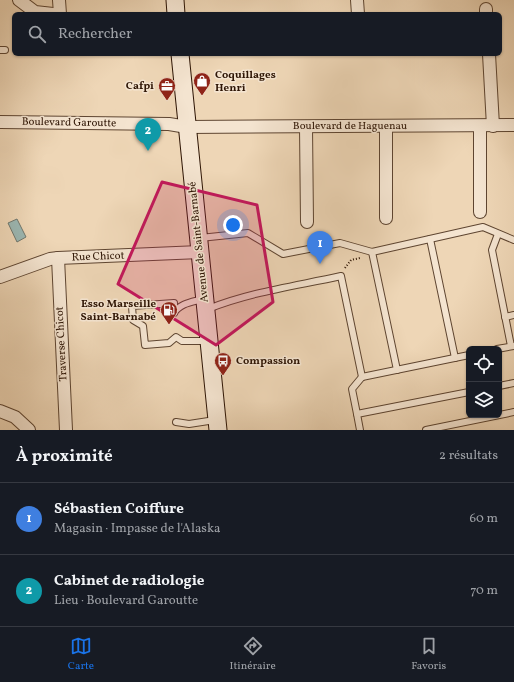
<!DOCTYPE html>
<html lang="fr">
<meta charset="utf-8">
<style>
body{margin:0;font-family:Vollkorn,serif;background:#242831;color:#f1f3f6}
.controls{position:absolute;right:12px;bottom:12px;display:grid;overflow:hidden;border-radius:6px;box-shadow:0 1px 3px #0004}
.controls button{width:36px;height:36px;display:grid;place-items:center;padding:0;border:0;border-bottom:1px solid #363941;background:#171b24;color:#f1f3f6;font:20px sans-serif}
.you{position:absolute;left:233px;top:225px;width:14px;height:14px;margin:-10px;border:3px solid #fff;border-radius:50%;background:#1a73e8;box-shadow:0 0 0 6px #1a73e833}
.badge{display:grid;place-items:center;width:26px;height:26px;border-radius:50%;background:#1a73e8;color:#fff;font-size:13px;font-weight:700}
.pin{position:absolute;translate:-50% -33px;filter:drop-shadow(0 1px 2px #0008)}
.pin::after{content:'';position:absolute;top:21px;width:14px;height:12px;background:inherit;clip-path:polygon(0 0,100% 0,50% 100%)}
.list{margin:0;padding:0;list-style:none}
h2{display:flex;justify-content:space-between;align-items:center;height:52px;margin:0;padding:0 16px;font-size:17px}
h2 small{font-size:13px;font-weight:400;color:#9ea1a6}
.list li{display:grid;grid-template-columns:26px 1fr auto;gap:12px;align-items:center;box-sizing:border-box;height:72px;padding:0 16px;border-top:1px solid #363941}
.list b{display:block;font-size:15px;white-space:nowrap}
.list p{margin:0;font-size:13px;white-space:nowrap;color:#9ea1a6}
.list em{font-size:13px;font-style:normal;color:#9ea1a6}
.icon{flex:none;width:22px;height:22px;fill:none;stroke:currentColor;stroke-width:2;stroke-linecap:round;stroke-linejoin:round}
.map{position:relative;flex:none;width:514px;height:430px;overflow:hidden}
.search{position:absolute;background:#171b24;box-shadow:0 1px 3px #0004;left:12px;right:12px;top:12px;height:44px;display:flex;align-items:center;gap:10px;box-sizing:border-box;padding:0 14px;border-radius:6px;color:#9ea1a6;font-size:15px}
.sheet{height:196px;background:#171b24}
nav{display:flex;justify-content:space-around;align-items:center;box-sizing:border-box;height:56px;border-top:1px solid #363941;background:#171b24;font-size:11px;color:#9ea1a6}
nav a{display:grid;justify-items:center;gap:2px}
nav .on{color:#1a73e8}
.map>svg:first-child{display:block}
</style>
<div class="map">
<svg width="514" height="430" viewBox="0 0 514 430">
<rect width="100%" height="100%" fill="#eed6b6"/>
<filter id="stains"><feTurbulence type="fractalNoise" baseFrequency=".005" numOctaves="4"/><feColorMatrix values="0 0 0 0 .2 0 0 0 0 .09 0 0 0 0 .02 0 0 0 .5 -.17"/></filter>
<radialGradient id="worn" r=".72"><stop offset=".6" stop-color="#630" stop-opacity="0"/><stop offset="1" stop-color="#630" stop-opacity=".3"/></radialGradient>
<path fill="#9bb8b4" stroke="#6f776e" d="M17,219L26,237L17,242L8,223Z"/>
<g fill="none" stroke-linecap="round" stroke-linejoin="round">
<g stroke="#5e4531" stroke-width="8">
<g id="lane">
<path d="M0,50H5"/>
<path d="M498,234L492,250L511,346"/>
<path d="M200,238L248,233L283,254L340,243L372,252L483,227L514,240"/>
<path d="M430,239L455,358"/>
<path d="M372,252L397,370"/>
<path d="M208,309C250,292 296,286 341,276L362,377"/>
<path d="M174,313V303L132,306L133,320L143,326L145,345L169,343L176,337L182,341H207"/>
<path d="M174,313C180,303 193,302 203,299"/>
<path d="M505,317L514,315"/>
<path d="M497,349L514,346"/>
<path d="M362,377L469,355"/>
<path d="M499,386L514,383"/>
<path d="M357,414L352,389L362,377"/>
<path d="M176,422L189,424L215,420"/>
<path d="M360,430L357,414L469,392"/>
<path d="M426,430L514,412"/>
</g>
</g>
<g stroke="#5e4531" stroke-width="14">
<g id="street">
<path d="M19,0L35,12L53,14"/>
<path d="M59,0L60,14"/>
<path d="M357,0L358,14"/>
<path d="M486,9V14"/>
<path d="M489,54L493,126"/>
<path d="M0,122L169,124L187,127L514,125"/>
<path d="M306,127L307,222"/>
<path d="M480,212V126"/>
<path d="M386,218V126"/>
<path d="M58,258L66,430"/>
<path d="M0,277L50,259L58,258L200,252"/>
<path d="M0,411L15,417L29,430"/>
</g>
</g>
<g stroke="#2e1505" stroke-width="19">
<g id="secondary">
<path d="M175,0L176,14"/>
<path d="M180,54L218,430"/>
</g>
</g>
<path stroke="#2e1505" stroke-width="2" stroke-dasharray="1 2" stroke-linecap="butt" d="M345,268L351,260L360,258"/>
<use href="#lane" stroke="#f4e4d0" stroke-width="6"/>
<use href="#street" stroke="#f4e4d0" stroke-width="12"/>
<use href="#secondary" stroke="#f4e4d0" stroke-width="17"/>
</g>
<path fill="#c2185b" fill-opacity="0.2" stroke="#c2185b" stroke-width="3" stroke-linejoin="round" d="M162,182L257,205L273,302L216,345L118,284Z"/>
<defs>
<g id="shop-pin" transform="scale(0.9)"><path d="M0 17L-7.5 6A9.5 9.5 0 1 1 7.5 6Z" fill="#8f2418" stroke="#f4e4d0"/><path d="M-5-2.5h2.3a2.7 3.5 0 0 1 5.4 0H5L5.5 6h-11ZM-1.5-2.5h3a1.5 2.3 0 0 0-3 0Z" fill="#fff"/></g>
<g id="office-pin" transform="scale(0.9)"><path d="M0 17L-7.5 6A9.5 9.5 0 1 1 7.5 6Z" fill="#8f2418" stroke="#f4e4d0"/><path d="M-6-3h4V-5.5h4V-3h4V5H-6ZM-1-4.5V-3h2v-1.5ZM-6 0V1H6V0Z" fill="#fff"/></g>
<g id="fuel-pin" transform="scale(0.9)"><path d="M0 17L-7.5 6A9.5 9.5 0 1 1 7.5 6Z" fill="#8f2418" stroke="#f4e4d0"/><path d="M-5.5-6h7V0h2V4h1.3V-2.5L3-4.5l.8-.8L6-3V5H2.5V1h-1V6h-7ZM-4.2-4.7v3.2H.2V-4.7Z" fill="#fff"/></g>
<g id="bus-pin" transform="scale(0.9)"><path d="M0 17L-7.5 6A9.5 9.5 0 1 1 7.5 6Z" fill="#8f2418" stroke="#f4e4d0"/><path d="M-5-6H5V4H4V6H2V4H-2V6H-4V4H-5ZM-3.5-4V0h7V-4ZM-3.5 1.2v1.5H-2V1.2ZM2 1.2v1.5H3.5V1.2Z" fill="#fff"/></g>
</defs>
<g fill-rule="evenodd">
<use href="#shop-pin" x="202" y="81"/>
<use href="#office-pin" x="167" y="86"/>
<use href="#fuel-pin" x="169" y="310"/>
<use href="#bus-pin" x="223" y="361"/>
</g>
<g text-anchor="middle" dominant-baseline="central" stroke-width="3" stroke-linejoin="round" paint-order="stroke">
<g font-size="11" font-weight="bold" fill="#2e1505" stroke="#f4e4d0" text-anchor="start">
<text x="215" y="75">Coquillages<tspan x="215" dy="13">Henri</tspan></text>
<text x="154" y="86" text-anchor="end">Cafpi</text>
<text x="156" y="304" text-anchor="end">Esso Marseille<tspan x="156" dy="13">Saint-Barnabé</tspan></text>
<text x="236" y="361">Compassion</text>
</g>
<g font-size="11" fill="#2e1505" stroke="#f4e4d0">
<text transform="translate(69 123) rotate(1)">Boulevard Garoutte</text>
<text x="350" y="126">Boulevard de Haguenau</text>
<text transform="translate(199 242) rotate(-96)">Avenue de Saint-Barnabé</text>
<text transform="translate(98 257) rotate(-2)">Rue Chicot</text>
<text transform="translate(62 344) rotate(-93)">Traverse Chicot</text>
</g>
</g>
<rect width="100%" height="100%" filter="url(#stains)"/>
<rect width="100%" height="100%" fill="url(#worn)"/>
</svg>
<div class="controls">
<button><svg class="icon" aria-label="locate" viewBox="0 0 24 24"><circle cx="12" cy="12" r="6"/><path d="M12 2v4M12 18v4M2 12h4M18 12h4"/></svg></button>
<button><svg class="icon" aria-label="layers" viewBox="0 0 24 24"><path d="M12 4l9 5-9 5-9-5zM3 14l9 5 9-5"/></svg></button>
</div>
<div class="you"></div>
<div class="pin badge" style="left:320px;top:264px;background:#3f7fe0">1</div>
<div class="pin badge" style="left:148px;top:151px;background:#0f9aa8">2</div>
<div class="search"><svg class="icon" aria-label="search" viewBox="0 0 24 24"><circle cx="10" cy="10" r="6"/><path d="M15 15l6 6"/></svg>Rechercher</div>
</div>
<section class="sheet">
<h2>À proximité<small>2 résultats</small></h2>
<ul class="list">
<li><span class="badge" style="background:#3f7fe0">1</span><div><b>Sébastien Coiffure</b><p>Magasin · Impasse de l'Alaska</p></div><em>60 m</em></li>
<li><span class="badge" style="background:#0f9aa8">2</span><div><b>Cabinet de radiologie</b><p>Lieu · Boulevard Garoutte</p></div><em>70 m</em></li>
</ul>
</section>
<nav>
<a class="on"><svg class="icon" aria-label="map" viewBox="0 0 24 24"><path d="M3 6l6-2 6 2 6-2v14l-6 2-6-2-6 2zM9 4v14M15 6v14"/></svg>Carte</a>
<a><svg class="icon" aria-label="directions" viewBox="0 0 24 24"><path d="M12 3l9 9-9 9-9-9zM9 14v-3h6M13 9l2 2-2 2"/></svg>Itinéraire</a>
<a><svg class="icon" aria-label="saved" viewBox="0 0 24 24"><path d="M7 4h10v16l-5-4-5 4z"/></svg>Favoris</a>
</nav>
